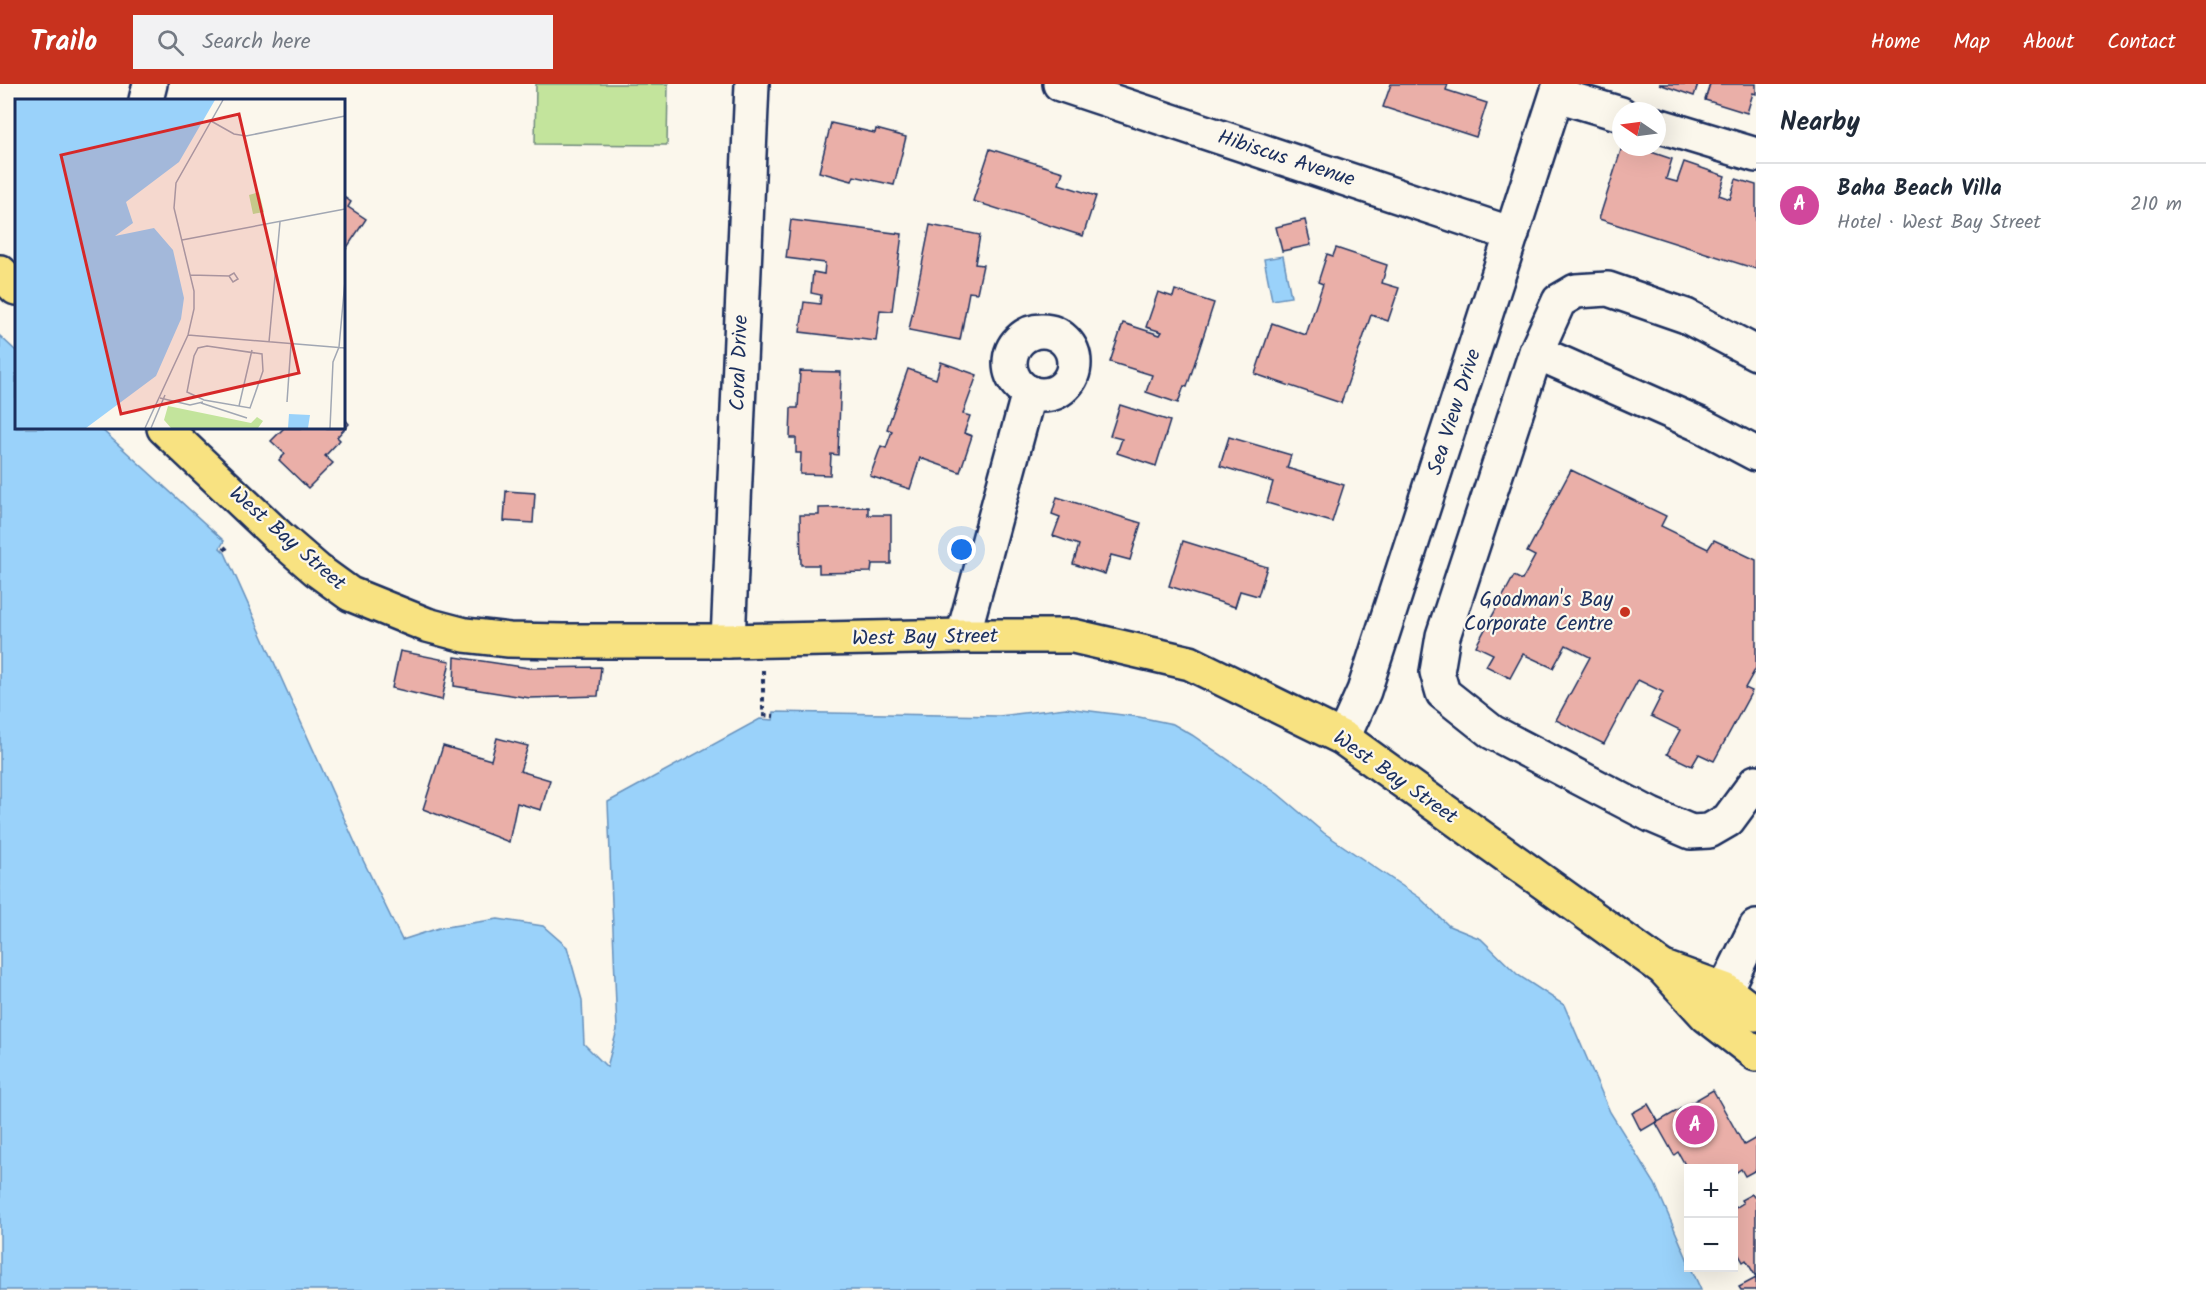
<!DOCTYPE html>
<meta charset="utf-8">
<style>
body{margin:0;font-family:Kalam,sans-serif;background:#f2f2f3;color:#1f2937}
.controls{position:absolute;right:18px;bottom:18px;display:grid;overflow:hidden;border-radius:0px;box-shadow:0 6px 24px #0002}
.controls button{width:54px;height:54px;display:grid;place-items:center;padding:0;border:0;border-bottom:2px solid #e0e1e3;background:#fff;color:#1f2937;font:30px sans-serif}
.compass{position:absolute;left:1612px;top:18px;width:54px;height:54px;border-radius:50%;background:#fff;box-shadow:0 6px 24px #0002;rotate:283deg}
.you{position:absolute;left:962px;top:466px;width:21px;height:21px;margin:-15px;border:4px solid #fff;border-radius:50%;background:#1a73e8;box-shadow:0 0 0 9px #1a73e833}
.badge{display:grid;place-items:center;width:39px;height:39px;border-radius:50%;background:#c8321e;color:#fff;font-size:20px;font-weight:700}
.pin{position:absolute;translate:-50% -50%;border:3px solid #fff;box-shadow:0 2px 6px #0006}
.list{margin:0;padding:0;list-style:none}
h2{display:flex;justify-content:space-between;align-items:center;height:78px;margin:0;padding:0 24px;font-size:26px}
h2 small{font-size:20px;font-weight:400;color:#747a83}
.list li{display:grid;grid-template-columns:39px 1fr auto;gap:18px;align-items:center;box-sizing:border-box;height:84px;padding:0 24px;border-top:2px solid #e0e1e3}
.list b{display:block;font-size:22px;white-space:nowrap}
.list p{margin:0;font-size:20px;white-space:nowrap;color:#747a83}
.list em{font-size:20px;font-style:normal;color:#747a83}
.icon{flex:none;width:33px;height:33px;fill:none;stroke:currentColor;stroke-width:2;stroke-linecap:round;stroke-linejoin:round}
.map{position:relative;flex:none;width:1756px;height:1206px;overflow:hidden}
header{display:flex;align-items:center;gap:36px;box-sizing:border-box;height:84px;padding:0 30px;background:#c8321e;color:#fff}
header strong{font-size:28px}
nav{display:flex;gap:33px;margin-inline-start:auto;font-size:21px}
.search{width:420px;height:54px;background:#f2f2f3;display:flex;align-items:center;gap:15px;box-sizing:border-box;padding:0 21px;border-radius:0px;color:#747a83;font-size:22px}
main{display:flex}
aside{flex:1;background:#fff}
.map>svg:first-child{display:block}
</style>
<header>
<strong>Trailo</strong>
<div class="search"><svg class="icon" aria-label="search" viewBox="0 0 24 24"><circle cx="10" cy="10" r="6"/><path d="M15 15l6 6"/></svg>Search here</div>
<nav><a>Home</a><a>Map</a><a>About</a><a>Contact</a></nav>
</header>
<main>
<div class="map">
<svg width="1756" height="1206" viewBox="0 0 1756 1206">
<rect width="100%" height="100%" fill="#fbf7ec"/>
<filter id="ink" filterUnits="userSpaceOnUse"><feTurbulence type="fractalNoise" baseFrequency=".0167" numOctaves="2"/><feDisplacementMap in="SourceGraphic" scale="12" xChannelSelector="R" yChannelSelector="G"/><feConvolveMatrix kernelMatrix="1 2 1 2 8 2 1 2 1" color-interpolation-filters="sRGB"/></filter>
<g filter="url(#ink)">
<path fill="#c3e49c" stroke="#6f8a7d" stroke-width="1.5" d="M536,0H668L667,61L535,60Z"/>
<g fill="#9ad2fa" stroke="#6791bc" stroke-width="1.5">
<path d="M1283,172L1291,213L1272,216L1264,175Z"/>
<path d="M0,252L16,267V344H100L224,457L220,464L225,469L361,772L402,856L439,844L498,835L543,842L567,863L582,916L584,960L607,983L617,946L608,718L760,635L773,636L774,628L999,632L1066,624L1139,633L1173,640L1192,651L1278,710L1324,749L1420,814L1449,842L1481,855L1518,891L1564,921L1610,1028L1655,1100L1688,1177V1184H1691L1701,1206H0Z"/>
</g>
<g fill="#eaafa8" stroke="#1b2f5e" stroke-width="1.5">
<path d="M1391,0H1448L1446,6L1487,19L1476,53L1383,23Z"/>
<path d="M1659,0H1698L1694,12Z"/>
<path d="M1710,0H1756V10L1753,9L1747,29L1705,16Z"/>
<path d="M831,39L875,49L876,45L906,53L894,101L854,92L852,97L819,88Z"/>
<path d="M1622,63L1635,66L1636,63L1672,75L1666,95L1677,98L1684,78L1725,92L1719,111L1730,115L1736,95L1756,101V185L1599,135Z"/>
<path d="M990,65L1063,88L1059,100L1096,112L1083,152L973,117Z"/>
<path d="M344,113L351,118L348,123L366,135L344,168Z"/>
<path d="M791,136L902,150L892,227L880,226L876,257L800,248L804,218L820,220L821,211L811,209L813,188L824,190L825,179L786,174Z"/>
<path d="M1305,136L1311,161L1282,167L1276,143Z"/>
<path d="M930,141L980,151L975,180L983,181L977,209L969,208L960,256L909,246Z"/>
<path d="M1336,164L1387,181L1382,199L1399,204L1388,237L1371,231L1341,319L1255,290L1272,239L1306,251L1323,200L1318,198L1327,170L1333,172Z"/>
<path d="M1175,206L1214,219L1187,303L1184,302L1178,319L1146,308L1152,291L1110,278L1123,239L1160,251L1162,248L1146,243L1158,208L1173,213Z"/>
<path d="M941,278L977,291L963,330L970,332L964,349L972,352L960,388L920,374L910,405L870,392L881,362L886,364L892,347L887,345L908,285L936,295Z"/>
<path d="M800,287L841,288L838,371L831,370L830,391L800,390L801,369H796V354H790L791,324H798Z"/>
<path d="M1120,321L1170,337L1156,382L1117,369L1122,355L1110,352Z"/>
<path d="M344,334L349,340L337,353L340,356L325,372L333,379L308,404L279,376L285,370L271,357L284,344H344Z"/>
<path d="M1229,353L1291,371L1287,384L1344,401L1332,438L1267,419L1273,398L1220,382Z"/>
<path d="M1571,386L1666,432L1661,442L1708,465L1714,456L1756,476V584L1745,604L1752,607L1714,677L1699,670L1692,682L1667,670L1680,646L1651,632L1663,608L1638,596L1604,660L1556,636L1590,573L1566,561L1553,584L1523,570L1510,594L1486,582L1493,570L1476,562L1514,492L1522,496L1535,472L1527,468Z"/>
<path d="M506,407L535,409L533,439L504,437Z"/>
<path d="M1057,413L1141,439L1130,476L1111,471L1105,490L1073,480L1079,461L1053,452L1060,433L1052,430Z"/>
<path d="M868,423V431H891V480H872L871,488L819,489V481H801L800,431H819V424Z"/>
<path d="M1183,457L1267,483L1258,512L1240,507L1235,523L1169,502Z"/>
<path d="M400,567L450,577L442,616L392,604Z"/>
<path d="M455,573L529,584L601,583L598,612L530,614L454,602Z"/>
<path d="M497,654L528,662L520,687L550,696L541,726L517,719L509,758L423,725L443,662L491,676Z"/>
<path d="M1713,1006L1744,1061L1756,1054V1086L1745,1092L1741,1085L1734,1090V1084H1688V1086L1678,1068L1674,1071L1656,1039Z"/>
<path d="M1648,1020L1658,1037L1641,1047L1632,1029Z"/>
<path d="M1752,1110L1754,1113L1756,1112V1193L1746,1176L1743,1178L1734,1162V1125L1743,1119L1741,1116Z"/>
<path d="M1756,1194V1206H1741L1739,1203Z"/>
</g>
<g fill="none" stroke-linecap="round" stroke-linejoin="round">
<g stroke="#1b2f5e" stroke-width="38">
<g id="minor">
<path d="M1060,0L1512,150"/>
<path d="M1557,11L1621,30"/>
<path d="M146,16L150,0"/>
<path d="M1657,41L1756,71"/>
<circle cx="1042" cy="279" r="32"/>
<path d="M1536,268L1701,341L1756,370"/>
<path d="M1756,269L1686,232L1608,205L1576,207L1559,217L1536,268L1443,552L1437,588L1443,609L1492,648L1651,731L1691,748L1709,747L1728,736L1756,698"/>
<path d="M963,552L1029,308"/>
<path d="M728,557L752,0"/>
<path d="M1343,654L1364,607L1560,0"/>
<path d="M1708,930L1725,906L1756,843"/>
</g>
</g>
<g stroke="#1b2f5e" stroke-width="38">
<g id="major">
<path d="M0,188L16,204"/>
<path d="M164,344L280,454L317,486L350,510L427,541L465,551L509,556L563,557H728L963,552H1073L1190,579L1343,654L1663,884L1707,932L1756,970"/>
<path d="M1667,885L1725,906L1756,930"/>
</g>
</g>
<g stroke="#1b2f5e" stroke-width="4" stroke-dasharray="4.5 4.5" stroke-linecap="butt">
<path d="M224,463L227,466"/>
<path d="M763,586V631L774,632"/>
</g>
<use href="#minor" stroke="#fbf7ec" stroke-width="33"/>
<use href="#major" stroke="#f8e281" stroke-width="33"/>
</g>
</g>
<circle fill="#c8321e" stroke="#fbf7ec" stroke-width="2" cx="1625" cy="528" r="6"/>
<g text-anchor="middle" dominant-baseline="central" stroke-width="4.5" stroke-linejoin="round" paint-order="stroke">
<g font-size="21" fill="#1b2f5e" stroke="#fbf7ec">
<text transform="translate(1286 75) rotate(18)">Hibiscus Avenue</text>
<text transform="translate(740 279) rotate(-88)">Coral Drive</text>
<text transform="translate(1455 328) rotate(-72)">Sea View Drive</text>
<text transform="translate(287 455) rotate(41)">West Bay Street</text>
<text transform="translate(925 554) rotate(-1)">West Bay Street</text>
<text transform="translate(1395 694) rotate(35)">West Bay Street</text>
</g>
<g font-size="21" fill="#1b2f5e" stroke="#fbf7ec" text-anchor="end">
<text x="1613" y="516">Goodman's Bay<tspan x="1613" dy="24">Corporate Centre</tspan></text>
</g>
</g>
<g transform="translate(15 15)">
<rect width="330" height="330" fill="#fbf7ec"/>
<path d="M244,93L249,113L238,115L234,96ZM153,307L236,324L242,318L248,322L243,329H156L149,321Z" fill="#c3e49c"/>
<path d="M0,1H200L164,63L111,103L118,124L100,137L139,129L158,151L169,199L166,220L141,277L71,329H0ZM274,315L295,316L293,329H273Z" fill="#9ad2fa"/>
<path fill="none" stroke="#a1a7b3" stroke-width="1.5" d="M196,22L219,35L231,37L330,17M167,141L330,110M175,176L214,177L219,174L223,180L218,183L214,177M173,236L330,249M254,243L265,123M192,247L247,255L248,272L235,309L189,301L172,293L179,257L183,249ZM145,299L175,306L188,303M272,303L276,245M186,304L232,319M224,307L237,251M130,329L173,236L179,210V192L159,109L161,84L208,1M136,329L150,296M315,329L318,263L324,248L330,182"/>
<path fill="#d62828" fill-opacity="0.15" stroke="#d62828" stroke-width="3" d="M224,15L284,274L106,315L46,56Z"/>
<rect width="330" height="330" fill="none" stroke="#1b2f5e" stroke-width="3"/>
</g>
</svg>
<div class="controls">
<button>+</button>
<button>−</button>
</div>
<svg class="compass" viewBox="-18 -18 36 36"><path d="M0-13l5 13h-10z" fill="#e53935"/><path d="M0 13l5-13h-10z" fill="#747a83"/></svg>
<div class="you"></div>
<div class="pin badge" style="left:1695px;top:1041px;background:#d1479c">A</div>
</div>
<aside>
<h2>Nearby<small></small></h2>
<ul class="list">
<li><span class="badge" style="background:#d1479c">A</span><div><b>Baha Beach Villa</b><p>Hotel · West Bay Street</p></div><em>210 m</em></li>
</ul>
</aside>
</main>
